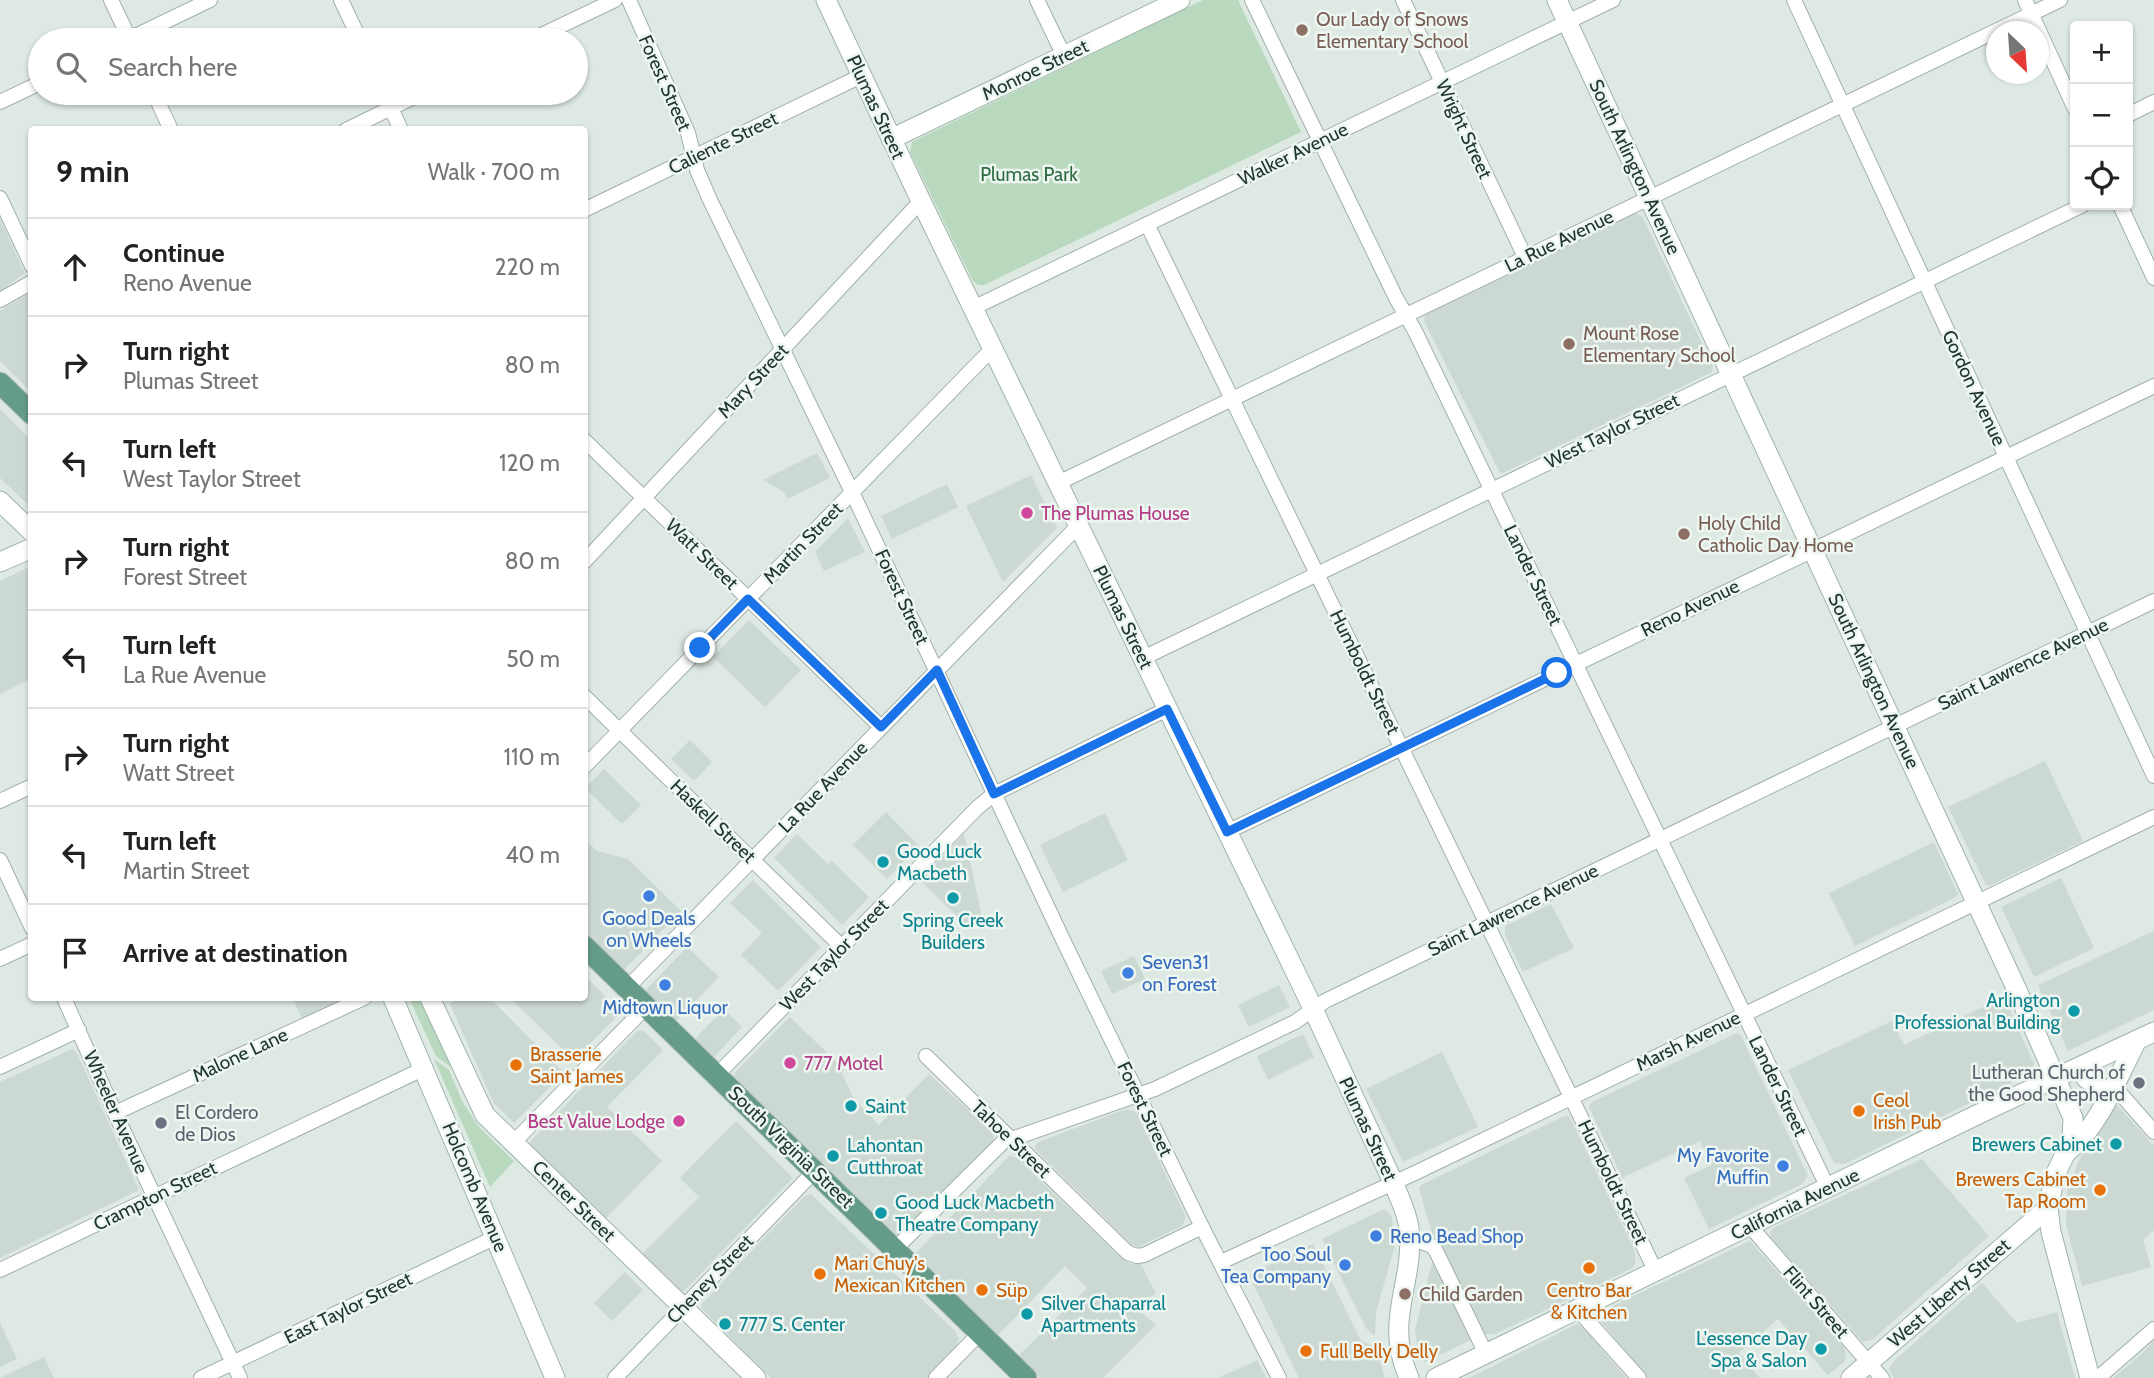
<!DOCTYPE html>
<meta charset="utf-8">
<style>
body{margin:0;font-family:Cabin,sans-serif;background:#f2f2f2;color:#222}
.controls{position:absolute;right:21px;top:21px;display:grid;overflow:hidden;border-radius:7px;box-shadow:0 2px 5px #0004}
.controls button{width:63px;height:63px;display:grid;place-items:center;padding:0;border:0;border-bottom:2px solid #e0e0e0;background:#fff;color:#222;font:35px sans-serif}
.compass{position:absolute;left:1986px;top:21px;width:63px;height:63px;border-radius:50%;background:#fff;box-shadow:0 2px 5px #0004;rotate:155deg}
.stop{position:absolute;width:21px;height:21px;margin:-16px;border:5px solid #1a73e8;border-radius:50%;background:#fff}
.stop.end{background:#1a73e8;border-color:#fff;box-shadow:0 2px 7px #0008}
.list{margin:0;padding:0;list-style:none}
h2{display:flex;justify-content:space-between;align-items:center;height:91px;margin:0;padding:0 28px;font-size:30px}
h2 small{font-size:23px;font-weight:400;color:#767676}
.list li{display:grid;grid-template-columns:46px 1fr auto;gap:21px;align-items:center;box-sizing:border-box;height:98px;padding:0 28px;border-top:2px solid #e0e0e0}
.list b{display:block;font-size:26px;white-space:nowrap}
.list p{margin:0;font-size:23px;white-space:nowrap;color:#767676}
.list em{font-size:23px;font-style:normal;color:#767676}
.icon{flex:none;width:38px;height:38px;fill:none;stroke:currentColor;stroke-width:2;stroke-linecap:round;stroke-linejoin:round}
.map{position:relative;flex:none;width:2154px;height:1378px;overflow:hidden}
.search{position:absolute;background:#fff;box-shadow:0 2px 5px #0004;left:28px;top:28px;width:560px;height:77px;display:flex;align-items:center;gap:18px;box-sizing:border-box;padding:0 24px;border-radius:38px;color:#767676;font-size:26px}
.panel{position:absolute;background:#fff;box-shadow:0 2px 5px #0004;left:28px;top:126px;width:560px;height:875px;border-radius:7px}
.map>svg:first-child{display:block}
</style>
<div class="map">
<svg width="2154" height="1378" viewBox="0 0 2154 1378">
<rect width="100%" height="100%" fill="#dee9e3"/>
<g fill="#ccd8d2">
<path d="M1633,214H1638L1643,218L1713,367L1712,372L1503,473H1500L1424,321L1425,316L1429,312Z"/>
<path d="M0,219L25,273L0,291Z"/>
<path d="M31,292V392L0,361V311Z"/>
<path d="M0,409L31,440V508L0,478Z"/>
<path d="M817,453L830,478L787,499L784,492L763,480Z"/>
<path d="M1031,475L1057,528L1003,582L966,506Z"/>
<path d="M947,484L958,507L892,539L881,516Z"/>
<path d="M848,518L865,552L824,571L815,552Z"/>
<path d="M31,566V679L0,694V581Z"/>
<path d="M749,620L801,670L765,707L713,657Z"/>
<path d="M690,740L712,762L694,781L671,759Z"/>
<path d="M2045,761L2083,841L1991,885H1986L1948,807Z"/>
<path d="M604,769L641,805L622,824L585,788Z"/>
<path d="M886,812L919,846L887,879L853,845Z"/>
<path d="M1105,813L1128,860L1063,892L1040,845Z"/>
<path d="M797,834L828,864L832,861L869,897L842,925L774,858Z"/>
<path d="M964,834L983,922L972,931L920,880Z"/>
<path d="M584,839L597,851L628,859L681,911L624,970L585,932Z"/>
<path d="M1934,842L1958,894L1954,898L1855,946L1829,893Z"/>
<path d="M2061,878L2094,948L2034,977L2001,907Z"/>
<path d="M753,880L821,947L778,991L741,955L762,933L730,903Z"/>
<path d="M1551,904L1574,948L1523,972L1505,935V926Z"/>
<path d="M2154,931V1010L2068,1051L2038,985Z"/>
<path d="M687,947L719,977L676,1021L645,991Z"/>
<path d="M1134,956L1145,979L1112,994L1101,971Z"/>
<path d="M585,976L618,1009L619,1014L574,1060L510,998H584Z"/>
<path d="M1279,985L1290,1007L1249,1027L1238,1005Z"/>
<path d="M2004,997L2034,1064L2031,1073L1845,1164L1834,1163L1788,1070L1892,1021L1904,1045Z"/>
<path d="M292,998H352L303,1020Z"/>
<path d="M457,998H490L564,1073L514,1123L493,1102L450,1004Z"/>
<path d="M724,1009L742,1027L714,1057L695,1039Z"/>
<path d="M790,1017L844,1069L842,1074L854,1099L879,1125L929,1074L993,1133L994,1141L901,1237L894,1234L733,1079L736,1071Z"/>
<path d="M643,1030L663,1050L607,1107L662,1161L605,1219L531,1147L529,1143L637,1031Z"/>
<path d="M1737,1033L1741,1036L1808,1176L1802,1184L1709,1229L1684,1178L1712,1165L1700,1141L1622,1178L1589,1107L1592,1102Z"/>
<path d="M1303,1034L1314,1057L1268,1080L1257,1056Z"/>
<path d="M72,1049L77,1053L139,1190L0,1258V1082Z"/>
<path d="M1442,1052L1478,1127L1403,1162L1366,1089Z"/>
<path d="M2115,1103L2154,1146V1230L2143,1240L2151,1267L2082,1286L2066,1224L2067,1190L2079,1161L2109,1107Z"/>
<path d="M1126,1109L1136,1112L1186,1217L1182,1226L1138,1247L1133,1246L1035,1149L1036,1144L1041,1141Z"/>
<path d="M1569,1116L1631,1243L1635,1252V1264L1633,1268L1495,1334H1483L1432,1233L1419,1188L1421,1185L1562,1117Z"/>
<path d="M736,1121L793,1178L684,1291H681L642,1254L699,1197L680,1178Z"/>
<path d="M1010,1155L1018,1159L1121,1258L1131,1264H1141L1156,1294L1133,1305L1156,1325L1103,1378H1040L1018,1356L1087,1288L1065,1266L997,1336L915,1254Z"/>
<path d="M1922,1159L1989,1236L1872,1340L1863,1342L1772,1239L1770,1233L1773,1228Z"/>
<path d="M811,1194L955,1331L959,1339L957,1348L929,1378H771L702,1309L701,1305L757,1245L805,1196Z"/>
<path d="M1382,1210H1386L1392,1217L1395,1245L1376,1312L1375,1335L1372,1334L1366,1328L1322,1239Z"/>
<path d="M1750,1241L1844,1347L1846,1354L1844,1362L1828,1375L1778,1319L1739,1353L1760,1378H1648L1601,1322L1599,1316L1600,1312Z"/>
<path d="M1313,1244L1360,1339L1365,1343L1375,1346L1385,1378H1299L1249,1275Z"/>
<path d="M1433,1259L1471,1340L1425,1362L1419,1356L1415,1331Z"/>
<path d="M625,1272L643,1290L612,1321L594,1303Z"/>
<path d="M1982,1283L2017,1323L2057,1312L2075,1378H1894L1889,1368L1895,1360Z"/>
<path d="M0,1322L17,1359L0,1367Z"/>
<path d="M1577,1324L1583,1327L1626,1378H1469Z"/>
<path d="M2154,1340V1378H2113L2145,1351Z"/>
<path d="M44,1357L54,1378H0Z"/>
<path d="M1257,1360L1266,1378H1218L1247,1365Z"/>
</g>
<g fill="#b8d9be">
<path d="M1203,0H1238L1301,132L984,285H978L973,281L910,152L912,142Z"/>
<path d="M409,998H419L452,1068L436,1056Z"/>
<path d="M434,1059L449,1070L462,1101L479,1127L514,1161L490,1187Z"/>
</g>
<g fill="none" stroke-linecap="round" stroke-linejoin="round">
<g stroke="#a1b0a9" stroke-width="16">
<g id="street">
<path d="M111,0L130,40"/>
<path d="M341,0L360,40"/>
<path d="M629,0L688,133L697,170L710,200L852,492L1064,942L1202,1227L1279,1378"/>
<path d="M1037,0L1064,56"/>
<path d="M1252,0L1396,298L1415,331L1828,1188"/>
<path d="M1403,0L1525,257"/>
<path d="M1794,0L2154,776"/>
<path d="M2025,0L2075,109"/>
<path d="M127,40L210,0"/>
<path d="M531,40L615,0"/>
<path d="M154,93L171,130"/>
<path d="M384,93L401,130"/>
<path d="M0,102L40,83"/>
<path d="M2128,115L2154,102"/>
<path d="M346,130L422,93"/>
<path d="M0,198L32,266"/>
<path d="M2120,205L2154,278"/>
<path d="M584,210L861,76"/>
<path d="M1147,224L1656,1272"/>
<path d="M0,300L32,282"/>
<path d="M973,308L1613,0"/>
<path d="M584,440L881,727"/>
<path d="M1058,483L2060,0"/>
<path d="M584,562L921,201"/>
<path d="M1143,658L2083,205"/>
<path d="M584,696L842,947"/>
<path d="M584,767L992,349"/>
<path d="M0,801L32,786"/>
<path d="M1227,832L2154,386"/>
<path d="M0,860L32,928"/>
<path d="M0,959L32,944"/>
<path d="M627,988L1078,526"/>
<path d="M64,998L115,1113L240,1378"/>
<path d="M926,1056L1128,1253L1137,1256L1144,1255L1202,1227"/>
<path d="M0,1067L79,1030"/>
<path d="M717,1075L977,808L994,794L1167,709"/>
<path d="M2109,1093L2119,1092L2154,1132"/>
<path d="M115,1113L364,998"/>
<path d="M513,1143L638,1015"/>
<path d="M1750,1226L1882,1378"/>
<path d="M1410,1238L1432,1246L1436,1251L1486,1354"/>
<path d="M896,1248L1003,1142L1155,1089L1295,1022L1325,1001L2154,601"/>
<path d="M1221,1262L1415,1173L2154,817"/>
<path d="M0,1270L425,1068"/>
<path d="M1578,1310L1639,1378"/>
<path d="M201,1378L496,1237"/>
<path d="M615,1378L806,1180"/>
<path d="M936,1378L980,1333"/>
<path d="M2098,1378L2154,1329"/>
</g>
</g>
<g stroke="#9eb4aa" stroke-width="21">
<g id="secondary">
<path d="M826,0L921,201L1308,998L1393,1182C1399,1197 1407,1212 1409,1228C1415,1284 1383,1319 1409,1378"/>
<path d="M1557,0L2017,990L2073,1118L2072,1140L2055,1175L2048,1208L2051,1232L2090,1378"/>
<path d="M891,139L1180,0"/>
<path d="M0,501L32,532"/>
<path d="M0,562L32,548"/>
<path d="M393,998L555,1378"/>
<path d="M430,998L485,1115L756,1378"/>
<path d="M2078,1068L2087,1079L2109,1093"/>
<path d="M2068,1151C2100,1126 2118,1076 2137,1040"/>
<path d="M1436,1378L1989,1109L2154,1032"/>
<path d="M1851,1378L2048,1208"/>
</g>
</g>
<g stroke="#bcc3c1" stroke-width="23">
<g id="primary">
<path d="M0,383L32,414"/>
<path d="M584,946L1026,1378"/>
</g>
</g>
<use href="#street" stroke="#fff" stroke-width="14"/>
<use href="#secondary" stroke="#fff" stroke-width="19"/>
<use href="#primary" stroke="#659c89" stroke-width="21"/>
</g>
<g fill="none" stroke-linecap="round" stroke-linejoin="round">
<path stroke="#1a73e8" stroke-width="9" d="M700,648L748,599L881,727L937,670L994,794L1167,709L1227,832L1557,673"/>
</g>
<g fill="#8d6e63" stroke="#eef6f1" stroke-width="2.5">
<circle cx="1302" cy="30" r="7"/>
<circle cx="1569" cy="344" r="7"/>
<circle cx="1684" cy="534" r="7"/>
<circle cx="1405" cy="1294" r="7"/>
</g>
<g fill="#d1479c" stroke="#eef6f1" stroke-width="2.5">
<circle cx="1027" cy="513" r="7"/>
<circle cx="790" cy="1063" r="7"/>
<circle cx="679" cy="1121" r="7"/>
</g>
<g fill="#0f9aa8" stroke="#eef6f1" stroke-width="2.5">
<circle cx="883" cy="862" r="7"/>
<circle cx="953" cy="898" r="7"/>
<circle cx="2074" cy="1011" r="7"/>
<circle cx="851" cy="1106" r="7"/>
<circle cx="2116" cy="1144" r="7"/>
<circle cx="833" cy="1156" r="7"/>
<circle cx="881" cy="1213" r="7"/>
<circle cx="1027" cy="1314" r="7"/>
<circle cx="725" cy="1324" r="7"/>
<circle cx="1821" cy="1349" r="7"/>
</g>
<g fill="#3f7fe0" stroke="#eef6f1" stroke-width="2.5">
<circle cx="649" cy="896" r="7"/>
<circle cx="1128" cy="973" r="7"/>
<circle cx="665" cy="985" r="7"/>
<circle cx="1783" cy="1166" r="7"/>
<circle cx="1376" cy="1236" r="7"/>
<circle cx="1345" cy="1265" r="7"/>
</g>
<g fill="#e8710a" stroke="#eef6f1" stroke-width="2.5">
<circle cx="516" cy="1065" r="7"/>
<circle cx="1859" cy="1111" r="7"/>
<circle cx="2100" cy="1190" r="7"/>
<circle cx="1589" cy="1268" r="7"/>
<circle cx="820" cy="1274" r="7"/>
<circle cx="982" cy="1290" r="7"/>
<circle cx="1306" cy="1351" r="7"/>
</g>
<g fill="#6b7280" stroke="#eef6f1" stroke-width="2.5">
<circle cx="2139" cy="1083" r="7"/>
<circle cx="161" cy="1123" r="7"/>
</g>
<g text-anchor="middle" dominant-baseline="central" stroke-width="5" stroke-linejoin="round" paint-order="stroke">
<g font-size="19" fill="#785e54" stroke="#eef6f1" text-anchor="start">
<text x="1316" y="19">Our Lady of Snows<tspan x="1316" dy="22">Elementary School</tspan></text>
<text x="1583" y="333">Mount Rose<tspan x="1583" dy="22">Elementary School</tspan></text>
<text x="1698" y="523">Holy Child<tspan x="1698" dy="22">Catholic Day Home</tspan></text>
<text x="1419" y="1294">Child Garden</text>
</g>
<g font-size="19" fill="#20372f" stroke="#eef6f1">
<text transform="translate(1035 70) rotate(-26)">Monroe Street</text>
<text transform="translate(665 83) rotate(66)">Forest Street</text>
<text transform="translate(876 107) rotate(65)">Plumas Street</text>
<text transform="translate(1464 129) rotate(65)">Wright Street</text>
<text transform="translate(723 143) rotate(-26)">Caliente Street</text>
<text transform="translate(1293 154) rotate(-26)">Walker Avenue</text>
<text transform="translate(1635 167) rotate(65)">South Arlington Avenue</text>
<text transform="translate(1559 241) rotate(-26)">La Rue Avenue</text>
<text transform="translate(753 381) rotate(-47)">Mary Street</text>
<text transform="translate(1974 388) rotate(65)">Gordon Avenue</text>
<text transform="translate(1612 431) rotate(-26)">West Taylor Street</text>
<text transform="translate(803 543) rotate(-46)">Martin Street</text>
<text transform="translate(702 554) rotate(44)">Watt Street</text>
<text transform="translate(1533 575) rotate(64)">Lander Street</text>
<text transform="translate(902 597) rotate(65)">Forest Street</text>
<text transform="translate(1690 608) rotate(-26)">Reno Avenue</text>
<text transform="translate(1123 617) rotate(64)">Plumas Street</text>
<text transform="translate(2023 664) rotate(-26)">Saint Lawrence Avenue</text>
<text transform="translate(1365 672) rotate(64)">Humboldt Street</text>
<text transform="translate(1874 681) rotate(65)">South Arlington Avenue</text>
<text transform="translate(823 787) rotate(-46)">La Rue Avenue</text>
<text transform="translate(713 821) rotate(44)">Haskell Street</text>
<text transform="translate(1513 910) rotate(-26)">Saint Lawrence Avenue</text>
<text transform="translate(834 955) rotate(-46)">West Taylor Street</text>
<text transform="translate(1688 1041) rotate(-26)">Marsh Avenue</text>
<text transform="translate(240 1055) rotate(-25)">Malone Lane</text>
<text transform="translate(1778 1086) rotate(64)">Lander Street</text>
<text transform="translate(1145 1109) rotate(64)">Forest Street</text>
<text transform="translate(116 1112) rotate(66)">Wheeler Avenue</text>
<text transform="translate(1368 1129) rotate(65)">Plumas Street</text>
<text transform="translate(1011 1139) rotate(44)">Tahoe Street</text>
<text transform="translate(791 1147) rotate(44)">South Virginia Street</text>
<text transform="translate(1613 1182) rotate(64)">Humboldt Street</text>
<text transform="translate(475 1187) rotate(67)">Holcomb Avenue</text>
<text transform="translate(155 1196) rotate(-26)">Crampton Street</text>
<text transform="translate(574 1201) rotate(44)">Center Street</text>
<text transform="translate(1795 1204) rotate(-26)">California Avenue</text>
<text transform="translate(710 1279) rotate(-46)">Cheney Street</text>
<text transform="translate(1949 1293) rotate(-41)">West Liberty Street</text>
<text transform="translate(1816 1302) rotate(49)">Flint Street</text>
<text transform="translate(348 1308) rotate(-26)">East Taylor Street</text>
</g>
<g font-size="19" fill="#2d6c40" stroke="#eef6f1">
<text x="1029" y="174">Plumas Park</text>
</g>
<g font-size="19" fill="#b23c85" stroke="#eef6f1" text-anchor="start">
<text x="1041" y="513">The Plumas House</text>
<text x="804" y="1063">777 Motel</text>
<text x="665" y="1121" text-anchor="end">Best Value Lodge</text>
</g>
<g font-size="19" fill="#0d838f" stroke="#eef6f1" text-anchor="start">
<text x="897" y="851">Good Luck<tspan x="897" dy="22">Macbeth</tspan></text>
<text x="953" y="920" text-anchor="middle">Spring Creek<tspan x="953" dy="22">Builders</tspan></text>
<text x="2060" y="1000" text-anchor="end">Arlington<tspan x="2060" dy="22">Professional Building</tspan></text>
<text x="865" y="1106">Saint</text>
<text x="2102" y="1144" text-anchor="end">Brewers Cabinet</text>
<text x="847" y="1145">Lahontan<tspan x="847" dy="22">Cutthroat</tspan></text>
<text x="895" y="1202">Good Luck Macbeth<tspan x="895" dy="22">Theatre Company</tspan></text>
<text x="1041" y="1303">Silver Chaparral<tspan x="1041" dy="22">Apartments</tspan></text>
<text x="739" y="1324">777 S. Center</text>
<text x="1807" y="1338" text-anchor="end">L'essence Day<tspan x="1807" dy="22">Spa &amp; Salon</tspan></text>
</g>
<g font-size="19" fill="#366cbe" stroke="#eef6f1">
<text x="649" y="918">Good Deals<tspan x="649" dy="22">on Wheels</tspan></text>
<text x="1142" y="962" text-anchor="start">Seven31<tspan x="1142" dy="22">on Forest</tspan></text>
<text x="665" y="1007">Midtown Liquor</text>
<text x="1769" y="1155" text-anchor="end">My Favorite<tspan x="1769" dy="22">Muffin</tspan></text>
<text x="1390" y="1236" text-anchor="start">Reno Bead Shop</text>
<text x="1331" y="1254" text-anchor="end">Too Soul<tspan x="1331" dy="22">Tea Company</tspan></text>
</g>
<g font-size="19" fill="#c56008" stroke="#eef6f1" text-anchor="start">
<text x="530" y="1054">Brasserie<tspan x="530" dy="22">Saint James</tspan></text>
<text x="1873" y="1100">Ceol<tspan x="1873" dy="22">Irish Pub</tspan></text>
<text x="2086" y="1179" text-anchor="end">Brewers Cabinet<tspan x="2086" dy="22">Tap Room</tspan></text>
<text x="834" y="1263">Mari Chuy's<tspan x="834" dy="22">Mexican Kitchen</tspan></text>
<text x="996" y="1290">Süp</text>
<text x="1589" y="1290" text-anchor="middle">Centro Bar<tspan x="1589" dy="22">&amp; Kitchen</tspan></text>
<text x="1320" y="1351">Full Belly Delly</text>
</g>
<g font-size="19" fill="#5b616d" stroke="#eef6f1" text-anchor="end">
<text x="2125" y="1072">Lutheran Church of<tspan x="2125" dy="22">the Good Shepherd</tspan></text>
<text x="175" y="1112" text-anchor="start">El Cordero<tspan x="175" dy="22">de Dios</tspan></text>
</g>
</g>
</svg>
<div class="controls">
<button>+</button>
<button>−</button>
<button><svg class="icon" aria-label="locate" viewBox="0 0 24 24"><circle cx="12" cy="12" r="6"/><path d="M12 2v4M12 18v4M2 12h4M18 12h4"/></svg></button>
</div>
<svg class="compass" viewBox="-18 -18 36 36"><path d="M0-13l5 13h-10z" fill="#e53935"/><path d="M0 13l5-13h-10z" fill="#767676"/></svg>
<div class="stop" style="left:1557px;top:673px"></div>
<div class="stop end" style="left:700px;top:648px"></div>
<div class="search"><svg class="icon" aria-label="search" viewBox="0 0 24 24"><circle cx="10" cy="10" r="6"/><path d="M15 15l6 6"/></svg>Search here</div>
<section class="panel">
<h2>9 min<small>Walk · 700 m</small></h2>
<ul class="list">
<li><svg class="icon" aria-label="ahead" viewBox="0 0 24 24"><path d="M12 20V5M6 11l6-6 6 6"/></svg><div><b>Continue</b><p>Reno Avenue</p></div><em>220 m</em></li>
<li><svg class="icon" aria-label="right" viewBox="0 0 24 24"><path d="M7 20v-9h11M14 6l5 5-5 5"/></svg><div><b>Turn right</b><p>Plumas Street</p></div><em>80 m</em></li>
<li><svg class="icon" aria-label="left" viewBox="0 0 24 24"><path d="M17 20v-9H6M10 6l-5 5 5 5"/></svg><div><b>Turn left</b><p>West Taylor Street</p></div><em>120 m</em></li>
<li><svg class="icon" aria-label="right" viewBox="0 0 24 24"><path d="M7 20v-9h11M14 6l5 5-5 5"/></svg><div><b>Turn right</b><p>Forest Street</p></div><em>80 m</em></li>
<li><svg class="icon" aria-label="left" viewBox="0 0 24 24"><path d="M17 20v-9H6M10 6l-5 5 5 5"/></svg><div><b>Turn left</b><p>La Rue Avenue</p></div><em>50 m</em></li>
<li><svg class="icon" aria-label="right" viewBox="0 0 24 24"><path d="M7 20v-9h11M14 6l5 5-5 5"/></svg><div><b>Turn right</b><p>Watt Street</p></div><em>110 m</em></li>
<li><svg class="icon" aria-label="left" viewBox="0 0 24 24"><path d="M17 20v-9H6M10 6l-5 5 5 5"/></svg><div><b>Turn left</b><p>Martin Street</p></div><em>40 m</em></li>
<li><svg class="icon" aria-label="arrive" viewBox="0 0 24 24"><path d="M6 21V4h12l-3 4 3 4H6"/></svg><div><b>Arrive at destination</b></div></li>
</ul>
</section>
</div>
